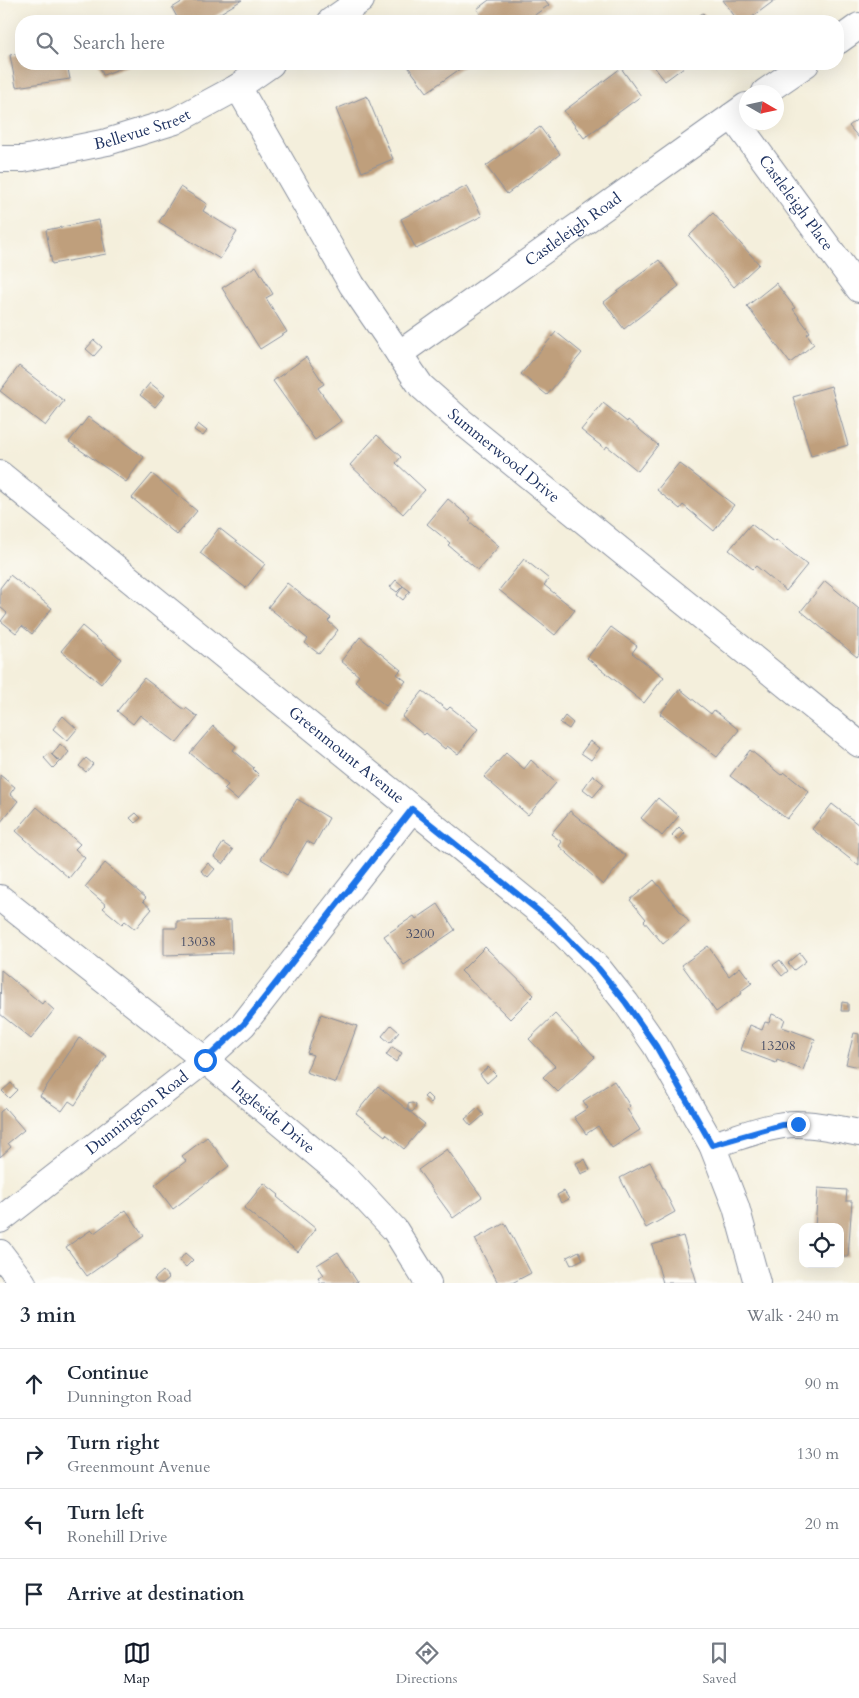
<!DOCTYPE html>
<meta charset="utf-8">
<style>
body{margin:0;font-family:Cardo,serif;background:#f2f2f3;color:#1f2937}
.controls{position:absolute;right:15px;bottom:15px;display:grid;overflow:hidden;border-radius:10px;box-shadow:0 5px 20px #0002}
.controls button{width:45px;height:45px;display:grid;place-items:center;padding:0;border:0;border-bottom:1px solid #e0e1e3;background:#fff;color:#1f2937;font:25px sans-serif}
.compass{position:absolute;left:739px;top:85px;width:45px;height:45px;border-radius:50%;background:#fff;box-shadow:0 5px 20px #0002;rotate:99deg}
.stop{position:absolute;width:15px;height:15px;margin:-11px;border:4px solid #1a73e8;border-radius:50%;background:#fff}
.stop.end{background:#1a73e8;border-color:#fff;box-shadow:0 1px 5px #0008}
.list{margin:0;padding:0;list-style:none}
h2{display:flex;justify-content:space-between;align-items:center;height:65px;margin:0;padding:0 20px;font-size:21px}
h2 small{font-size:16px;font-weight:400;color:#747a83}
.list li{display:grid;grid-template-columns:32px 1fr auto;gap:15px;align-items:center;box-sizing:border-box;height:70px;padding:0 20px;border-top:1px solid #e0e1e3}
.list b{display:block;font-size:19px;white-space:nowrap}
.list p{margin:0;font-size:16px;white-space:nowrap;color:#747a83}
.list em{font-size:16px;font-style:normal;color:#747a83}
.icon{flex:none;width:28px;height:28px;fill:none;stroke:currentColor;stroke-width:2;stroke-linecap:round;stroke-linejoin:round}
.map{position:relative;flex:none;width:859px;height:1283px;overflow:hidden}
.search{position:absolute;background:#fff;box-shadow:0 5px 20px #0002;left:15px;right:15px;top:15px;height:55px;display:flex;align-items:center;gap:12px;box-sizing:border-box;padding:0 18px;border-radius:20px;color:#747a83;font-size:19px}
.sheet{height:345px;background:#fff}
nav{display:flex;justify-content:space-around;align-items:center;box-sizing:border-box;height:70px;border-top:1px solid #e0e1e3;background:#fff;font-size:14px;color:#747a83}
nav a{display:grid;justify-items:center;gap:2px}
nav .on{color:#111827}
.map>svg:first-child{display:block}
</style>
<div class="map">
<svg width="859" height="1283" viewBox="0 0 859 1283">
<rect width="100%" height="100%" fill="#fdfcf7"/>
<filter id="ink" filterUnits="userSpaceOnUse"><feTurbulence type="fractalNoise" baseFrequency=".02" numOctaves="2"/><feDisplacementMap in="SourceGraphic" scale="10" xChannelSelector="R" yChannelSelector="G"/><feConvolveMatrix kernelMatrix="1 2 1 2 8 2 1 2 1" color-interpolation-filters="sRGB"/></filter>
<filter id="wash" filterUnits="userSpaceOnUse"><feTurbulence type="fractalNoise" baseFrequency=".0096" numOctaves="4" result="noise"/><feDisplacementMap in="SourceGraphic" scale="20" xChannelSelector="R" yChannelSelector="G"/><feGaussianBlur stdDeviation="1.12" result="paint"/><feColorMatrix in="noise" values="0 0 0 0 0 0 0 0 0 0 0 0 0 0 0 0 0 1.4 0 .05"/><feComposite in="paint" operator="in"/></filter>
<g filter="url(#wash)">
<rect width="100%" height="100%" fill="#f4efdc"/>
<g id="blocks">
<g fill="#bf9f7b">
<path d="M185,0H242L207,21H179L172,8Z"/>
<path d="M489,0H545L549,5L526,21H485L477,9Z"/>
<path d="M723,0H775L747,21H738Z"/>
<path d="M703,13L709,21H691Z"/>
<path d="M21,53V64H67L70,79L16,87L10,55Z"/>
<path d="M99,64H132L103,75Z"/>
<path d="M406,64H467L427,92Z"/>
<path d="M652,64H688L665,81Z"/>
<path d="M621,68L641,96L584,138L564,111Z"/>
<path d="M367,96L393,159L362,172L336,109Z"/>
<path d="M859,118V138L849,126Z"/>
<path d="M540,127L560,154L507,194L486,166Z"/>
<path d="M467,186L482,216L416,249L401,219Z"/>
<path d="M180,187L207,204L203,211L237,232L220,259L159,222Z"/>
<path d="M713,213L759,264L734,287L689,236Z"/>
<path d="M99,220L106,254L52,264L46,230Z"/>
<path d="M659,260L679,286L624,329L604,302Z"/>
<path d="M256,266L273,294L266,298L287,332L260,349L222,288Z"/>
<path d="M776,283L795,308L793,309L810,332L807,334L814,344L790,363L747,306Z"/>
<path d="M556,332L582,353L547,395L521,374Z"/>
<path d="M94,340L102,347L94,356L86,349Z"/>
<path d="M306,357L324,384L318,388L341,421L315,440L273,381Z"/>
<path d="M19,366L64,401L45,426L0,391Z"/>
<path d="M150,383L165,395L155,407L140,395Z"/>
<path d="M831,386L848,445L811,456L793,397Z"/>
<path d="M603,403L627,422L628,420L658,445L638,471L607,446L605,449L581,430Z"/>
<path d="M88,417L144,457L126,482L69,442Z"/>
<path d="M198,424L207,431L203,436L194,430Z"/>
<path d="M377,435L401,457L396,463L425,490L403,514L350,465Z"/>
<path d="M679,463L734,505L714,531L683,505L680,509L657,490Z"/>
<path d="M152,474L197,511L177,535L132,498Z"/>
<path d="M448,499L471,518L469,521L499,546L478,570L448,545L450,543L427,524Z"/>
<path d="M751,524L774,542L776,540L807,565L786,591L756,566L753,569L729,550Z"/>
<path d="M219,528L265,564L246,588L200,553Z"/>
<path d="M524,559L549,579L544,585L575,610L555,635L499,590Z"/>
<path d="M10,575L52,608L32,634L22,626L16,633L1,621L7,613L0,607V588Z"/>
<path d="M396,580L403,586L397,592L390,587Z"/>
<path d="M825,581L859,609V654L857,657L801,611Z"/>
<path d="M287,583L331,618L328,621L338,630L319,654L305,643L308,639L268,607Z"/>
<path d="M403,586L410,591L403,600L397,595Z"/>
<path d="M82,626L121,659L101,684L61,651Z"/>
<path d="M611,627L637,646L632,653L664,677L644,703L587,658Z"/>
<path d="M360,637L401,670L397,674L406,681L386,706L355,681L359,676L341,661Z"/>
<path d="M144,678L185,710L186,708L198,717L177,743L140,715L133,724L117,711Z"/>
<path d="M680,689L711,714L714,710L739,730L717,757L660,714Z"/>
<path d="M423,691L447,710L450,707L478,729L458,754L447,746L445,749L426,733L424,735L402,717Z"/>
<path d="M63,716L77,729L67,741L53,729Z"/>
<path d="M565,716L573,723L569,729L560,723Z"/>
<path d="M213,726L236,746L233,750L254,768L253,769L259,775L237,800L224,789L228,785L190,753Z"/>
<path d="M590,741L600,748L591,760L581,753Z"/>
<path d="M60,744L69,752L61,762L52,755Z"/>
<path d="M750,750L781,775L784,772L809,792L787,819L730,776Z"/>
<path d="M50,753L59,762L53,768L44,758Z"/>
<path d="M506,753L524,769L531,760L556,783L528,815L484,777Z"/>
<path d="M86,758L93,764L86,772L79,766Z"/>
<path d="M0,775L15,787L10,794L18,801L0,823Z"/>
<path d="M593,775L604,784L593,797L583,789Z"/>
<path d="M658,798L679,816L662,836L641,818Z"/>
<path d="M297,799L329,818L314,845L307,841L287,875L261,859Z"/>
<path d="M832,804L859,825V866L812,829Z"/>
<path d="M37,807L80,844L75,849L85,858L69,878L16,831Z"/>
<path d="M570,811L626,856L603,885L559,846L562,842L551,834Z"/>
<path d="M136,813L141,818L135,823L130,818Z"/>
<path d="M679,827L685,833L678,841L672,835Z"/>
<path d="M223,843L233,850L223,864L214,857Z"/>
<path d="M105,863L146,898L143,901L152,909L135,929L125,921L122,924L103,908L106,905L85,887Z"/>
<path d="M208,863L215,869L208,877L201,871Z"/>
<path d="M654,880L689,922L663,944L644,921L646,919L630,900Z"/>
<path d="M438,904L455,930L404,965L384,936L414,916L416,919Z"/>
<path d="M231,920L232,953L164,955V928H177V921Z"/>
<path d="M708,946L729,976L740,967L752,983L741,991L742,993L716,1012L682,965Z"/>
<path d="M485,947L534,995L510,1019L461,971Z"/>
<path d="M800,953L806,961L794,970L788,963Z"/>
<path d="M780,960L788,971L782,976L773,965Z"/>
<path d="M1,970L42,1004L44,1001L54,1010L31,1039L0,1014Z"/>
<path d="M842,1002L848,1003V1011H841Z"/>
<path d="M321,1014L357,1026L336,1083L306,1072L313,1055L307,1053Z"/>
<path d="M555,1014L595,1057L558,1092L543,1077L555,1066L529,1039Z"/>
<path d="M772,1014L785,1019L782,1027L815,1039L803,1070L777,1060L776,1063L741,1050L750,1025L762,1030L765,1022L769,1023Z"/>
<path d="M391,1025L399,1032L390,1043L382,1036Z"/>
<path d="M854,1033L859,1034V1067L846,1064Z"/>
<path d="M79,1038L107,1056L75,1105L69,1101L62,1111L40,1096Z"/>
<path d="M392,1047L402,1053L396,1062L386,1055Z"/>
<path d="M488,1067L496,1075L487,1083L480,1074Z"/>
<path d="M614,1081L630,1106L627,1109L640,1130L612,1148L598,1126L586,1134L574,1117L588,1108L583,1101Z"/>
<path d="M11,1083L17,1090L9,1098L2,1091Z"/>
<path d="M378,1086L425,1124L404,1149L386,1134L385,1136L356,1113Z"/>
<path d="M427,1094L433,1100L431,1103L424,1097Z"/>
<path d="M412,1103L416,1105L415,1109L412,1112L408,1110V1104Z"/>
<path d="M5,1108L24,1130L8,1143L11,1147L0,1157V1112Z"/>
<path d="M478,1108L484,1115L471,1126L465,1119Z"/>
<path d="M207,1137L229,1166L173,1209L155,1185L186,1161L182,1156Z"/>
<path d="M447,1149L482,1197L453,1218L418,1170Z"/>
<path d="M585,1159L590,1170L581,1174L576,1163Z"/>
<path d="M650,1162L675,1212L646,1228L620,1178Z"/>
<path d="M264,1183L279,1195L277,1197L316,1229L298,1252L244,1208Z"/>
<path d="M818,1188L847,1190L846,1201H852L848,1257H840V1227H815Z"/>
<path d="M564,1191L569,1199L561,1203L557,1195Z"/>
<path d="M126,1210L144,1236L87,1276L66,1247L91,1230L94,1233Z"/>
<path d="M505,1223L531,1273L512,1283H498L475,1239Z"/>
<path d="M683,1236L697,1283H663L652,1245Z"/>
<path d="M579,1251L583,1259L571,1265L567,1257Z"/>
<path d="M338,1252L358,1283H321L318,1278L324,1275L317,1265Z"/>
<path d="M185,1253L193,1260L186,1267L179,1261Z"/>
<path d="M163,1271L169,1278L163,1283H157L154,1279Z"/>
</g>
</g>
</g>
<g filter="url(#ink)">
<use href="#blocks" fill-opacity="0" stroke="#888f9d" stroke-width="1"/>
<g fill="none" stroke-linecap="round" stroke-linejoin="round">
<g stroke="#888f9d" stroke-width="28">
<g id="minor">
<path d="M331,21L361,0"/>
<path d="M838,41L859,26"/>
<path id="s1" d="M238,87L352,285L421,386L456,417L859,744"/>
<path d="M765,92L806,64"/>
<path id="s2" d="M732,116L859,289"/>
<path id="s3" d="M0,159H23L107,142L175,121L238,87L271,64"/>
<path id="s4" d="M399,354L746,106"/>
<path id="s5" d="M0,474L551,921L599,969L626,1003L656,1046L712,1145L736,1207L757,1283"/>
<path id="s6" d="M0,898L205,1060L348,1180L395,1230L428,1283"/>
<path d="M712,1145C737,1138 773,1123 798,1124C818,1124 839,1129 859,1133"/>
<path id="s7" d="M0,1220L205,1060L243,1025L412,809"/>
<path d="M0,1253L23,1283"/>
</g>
</g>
<use href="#minor" stroke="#fff" stroke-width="26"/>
</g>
</g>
<g fill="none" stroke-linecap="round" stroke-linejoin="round" filter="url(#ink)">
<path stroke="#1a73e8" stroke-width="6" d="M205,1060L243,1025L412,809L551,921L599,969L626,1003L656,1046L712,1145L782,1125L798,1124"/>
</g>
<g text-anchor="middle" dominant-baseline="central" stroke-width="4.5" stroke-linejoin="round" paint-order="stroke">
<g font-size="14" fill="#444b65">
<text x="420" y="933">3200</text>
<text x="198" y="941">13038</text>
<text x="778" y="1045">13208</text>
</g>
<g font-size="16" fill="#1b2f5e" stroke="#fdfcf7">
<text stroke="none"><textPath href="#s3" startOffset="146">Bellevue Street</textPath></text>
<text stroke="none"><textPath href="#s2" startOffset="108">Castleleigh Place</textPath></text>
<text stroke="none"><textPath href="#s4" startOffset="214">Castleleigh Road</textPath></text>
<text stroke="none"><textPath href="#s1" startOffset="459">Summerwood Drive</textPath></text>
<text stroke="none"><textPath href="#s5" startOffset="446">Greenmount Avenue</textPath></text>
<text stroke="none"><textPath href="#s7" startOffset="174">Dunnington Road</textPath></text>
<text stroke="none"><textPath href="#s6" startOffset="350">Ingleside Drive</textPath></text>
</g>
</g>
</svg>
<div class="controls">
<button><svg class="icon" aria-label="locate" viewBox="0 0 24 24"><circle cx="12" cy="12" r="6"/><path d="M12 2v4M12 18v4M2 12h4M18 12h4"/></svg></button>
</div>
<svg class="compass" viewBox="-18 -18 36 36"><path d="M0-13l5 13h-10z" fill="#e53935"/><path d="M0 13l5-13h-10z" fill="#747a83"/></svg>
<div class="stop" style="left:205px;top:1060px"></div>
<div class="stop end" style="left:798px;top:1124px"></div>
<div class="search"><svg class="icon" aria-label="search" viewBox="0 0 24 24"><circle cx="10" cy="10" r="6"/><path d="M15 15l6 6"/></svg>Search here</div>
</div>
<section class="sheet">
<h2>3 min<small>Walk · 240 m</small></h2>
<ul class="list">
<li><svg class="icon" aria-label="ahead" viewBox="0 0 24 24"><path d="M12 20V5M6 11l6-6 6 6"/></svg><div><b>Continue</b><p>Dunnington Road</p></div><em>90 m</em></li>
<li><svg class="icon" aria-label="right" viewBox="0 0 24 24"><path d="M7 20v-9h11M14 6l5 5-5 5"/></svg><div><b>Turn right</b><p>Greenmount Avenue</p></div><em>130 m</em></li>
<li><svg class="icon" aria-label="left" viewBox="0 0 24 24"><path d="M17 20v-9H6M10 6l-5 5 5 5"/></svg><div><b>Turn left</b><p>Ronehill Drive</p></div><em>20 m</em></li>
<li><svg class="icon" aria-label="arrive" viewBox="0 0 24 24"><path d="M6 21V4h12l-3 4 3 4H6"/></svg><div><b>Arrive at destination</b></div></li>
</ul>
</section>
<nav>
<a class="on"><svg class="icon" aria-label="map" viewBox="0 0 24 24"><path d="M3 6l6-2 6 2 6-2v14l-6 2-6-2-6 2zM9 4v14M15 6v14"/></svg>Map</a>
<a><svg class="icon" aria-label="directions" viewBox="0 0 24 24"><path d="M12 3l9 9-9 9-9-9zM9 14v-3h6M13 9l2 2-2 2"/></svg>Directions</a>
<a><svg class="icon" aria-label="saved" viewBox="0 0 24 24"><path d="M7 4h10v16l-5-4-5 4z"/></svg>Saved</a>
</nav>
